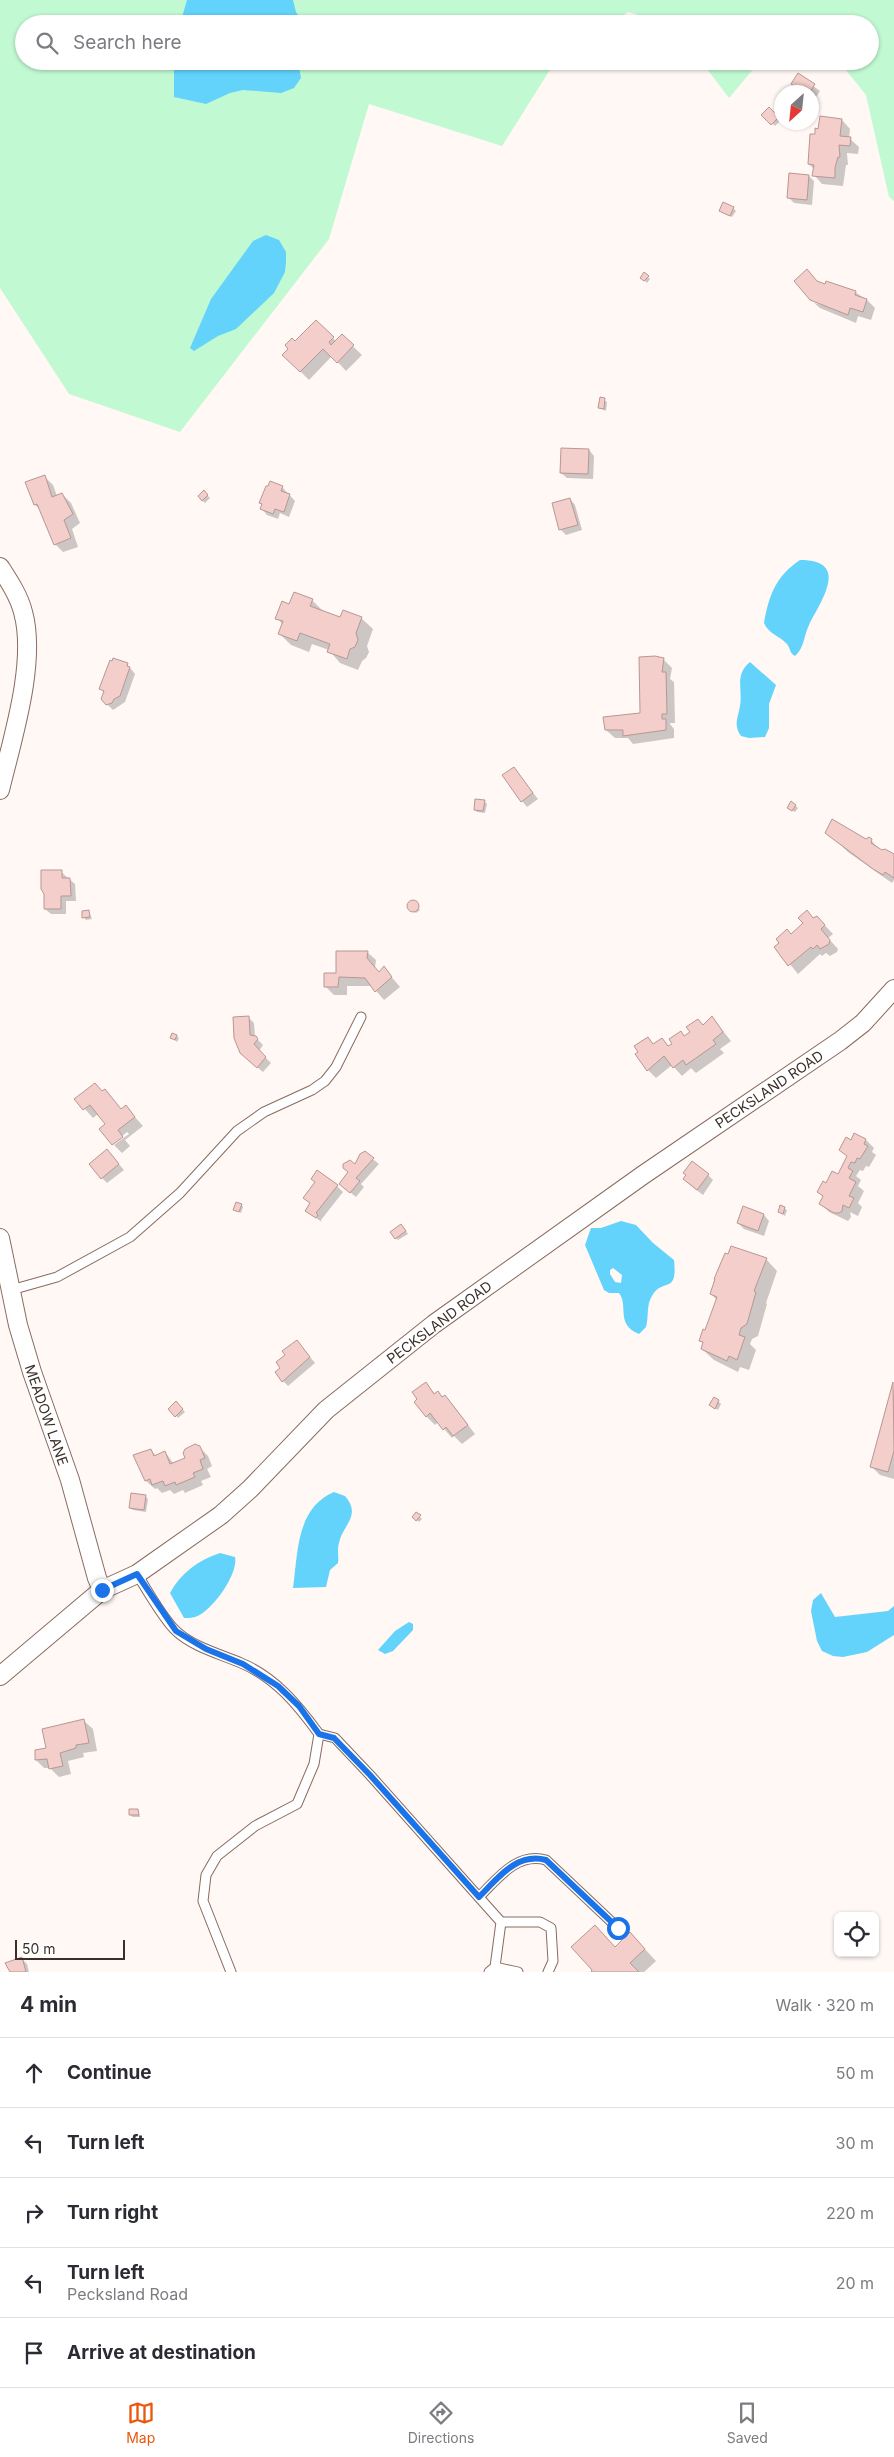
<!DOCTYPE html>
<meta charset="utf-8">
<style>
body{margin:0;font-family:Inter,sans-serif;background:#f2f2f3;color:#2b2b33}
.controls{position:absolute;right:15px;bottom:15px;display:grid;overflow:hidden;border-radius:8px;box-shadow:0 1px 4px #0004}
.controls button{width:45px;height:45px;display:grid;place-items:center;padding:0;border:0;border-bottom:1px solid #e1e1e2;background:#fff;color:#2b2b33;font:25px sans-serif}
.compass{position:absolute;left:774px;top:85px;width:45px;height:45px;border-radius:50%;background:#fff;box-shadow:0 1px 4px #0004;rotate:207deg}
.scale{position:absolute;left:15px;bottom:12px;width:110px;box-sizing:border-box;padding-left:5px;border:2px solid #3b2f29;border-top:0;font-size:14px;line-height:18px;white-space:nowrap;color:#3b2f29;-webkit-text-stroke:4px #fff;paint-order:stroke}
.stop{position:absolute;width:15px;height:15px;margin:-11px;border:4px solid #1a73e8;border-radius:50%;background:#fff}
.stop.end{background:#1a73e8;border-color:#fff;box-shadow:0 1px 5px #0008}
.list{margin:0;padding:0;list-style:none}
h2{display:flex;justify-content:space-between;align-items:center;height:65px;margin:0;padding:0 20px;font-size:21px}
h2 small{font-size:16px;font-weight:400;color:#7c7c81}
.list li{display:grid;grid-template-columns:32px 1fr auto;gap:15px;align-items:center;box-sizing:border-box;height:70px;padding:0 20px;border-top:1px solid #e1e1e2}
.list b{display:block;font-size:19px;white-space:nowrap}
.list p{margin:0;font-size:16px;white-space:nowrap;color:#7c7c81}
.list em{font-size:16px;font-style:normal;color:#7c7c81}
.icon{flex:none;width:28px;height:28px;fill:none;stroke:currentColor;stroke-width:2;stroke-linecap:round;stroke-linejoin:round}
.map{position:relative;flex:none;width:894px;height:1972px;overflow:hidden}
.search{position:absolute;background:#fff;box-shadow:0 1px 4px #0004;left:15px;right:15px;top:15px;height:55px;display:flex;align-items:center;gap:12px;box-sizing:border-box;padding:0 18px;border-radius:28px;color:#7c7c81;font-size:19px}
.sheet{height:415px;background:#fff}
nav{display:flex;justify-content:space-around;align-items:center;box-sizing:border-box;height:70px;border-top:1px solid #e1e1e2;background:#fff;font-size:14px;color:#7c7c81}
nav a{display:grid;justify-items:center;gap:2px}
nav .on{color:#ea580c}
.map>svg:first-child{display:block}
</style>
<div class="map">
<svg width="894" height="1972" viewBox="0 0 894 1972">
<rect width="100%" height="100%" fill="#fff8f5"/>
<g fill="#c1f9d2">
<path d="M0,0H894V201L889,197L866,95L842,65L832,61H870V24H671L628,12L611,24H24V61H558L553,65L502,146L369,104L329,239L180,432L69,394L0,288Z"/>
<path d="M701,61H760L729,98Z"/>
</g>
<g fill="#63d3fc" fill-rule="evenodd">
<path d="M187,0H293L296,12L304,24H180Z"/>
<path d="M174,61H298L301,78L294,88L281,93L243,90L230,93L206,104L174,97Z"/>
<path d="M266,235L279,240L286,252V262L285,272L274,293L236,329L218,336L194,351L190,348L211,299L253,241Z"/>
<path d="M800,560C851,560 821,601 809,625C804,635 804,649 795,656C789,653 791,648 786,643C779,636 768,633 764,623C769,595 776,576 800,560Z"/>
<path d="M750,662L776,685L769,704V728L765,737L749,738L741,736C733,725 738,718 740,706C743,689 734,675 750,662Z"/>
<path d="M621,1221L636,1225L653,1243L674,1260C678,1296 662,1277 652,1296C646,1305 649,1317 646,1327L639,1334C615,1324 629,1306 619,1293H609L604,1290L585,1245L591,1228H601ZM613,1268L622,1275L621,1283L615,1282L610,1274V1270Z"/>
<path d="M334,1492L345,1496C362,1516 343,1524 339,1543C337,1550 339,1556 338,1563L330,1570L326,1587L293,1588C298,1553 296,1508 334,1492Z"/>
<path d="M220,1553L235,1557C239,1573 212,1612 195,1617C192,1618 187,1618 184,1618L170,1593C181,1573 198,1560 220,1553Z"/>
<path d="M821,1593L835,1617L888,1611L894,1606V1635L867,1652L843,1657L833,1656L822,1651L817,1641L811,1611L813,1600Z"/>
<path d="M409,1622L413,1624V1630L393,1651L385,1654L378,1650L395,1631Z"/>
</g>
<g fill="#0003">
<path d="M798,75L820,91L814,100L812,98V92H803L792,84Z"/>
<path d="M769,109L781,120L775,126L763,115Z"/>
<path d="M842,120L850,129L849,138L859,147L858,154L847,153L848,165H846L843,186L822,184L814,175V169L809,164L816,136Z"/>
<path d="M809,176L814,181L812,205L794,203L788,197Z"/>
<path d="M733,208L736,211L732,217L723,213Z"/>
<path d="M645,274L650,279L647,283L642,278Z"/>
<path d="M818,283L855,292L867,300L875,308L871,320L858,316L856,323L820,308L814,303L822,305L823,303Z"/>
<path d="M316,322L337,342L342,336L362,355L346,371L332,356L309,380L284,355Z"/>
<path d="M601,399L607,402L606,411L600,408Z"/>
<path d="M589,450L594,456L593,479L567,478L561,473Z"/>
<path d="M44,476L53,485L57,496L62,494L71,503L80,523L72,529L78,547L63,552L55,544L42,511L35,505Z"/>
<path d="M282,487L295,501L289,517L280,513L278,519L267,515L262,509L263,505L261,503Z"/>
<path d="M204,492L210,498L205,503L199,497Z"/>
<path d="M570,499L575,505L582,530L566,535L560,529Z"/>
<path d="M312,600L323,611L341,619L361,618L373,629L367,646L369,652L366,658L362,661L358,670L340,663L329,650L312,644L309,652L291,645L280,634L283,625L277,618L290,606Z"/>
<path d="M663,659L672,668L670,679L674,682L675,723H670V724L674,729V738L633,744L628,738H615L606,730L641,714Z"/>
<path d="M127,664L135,674L125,702L113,710L107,704L104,693L101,689Z"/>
<path d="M514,768L538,799L527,807L522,801Z"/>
<path d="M484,801L487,804L485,813L477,812L475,810Z"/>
<path d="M792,803L798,808L795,812L791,810Z"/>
<path d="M827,832L871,840L880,850L894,856V880L892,883L848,852Z"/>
<path d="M61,872L75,884L76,901H66V914H51L45,909Z"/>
<path d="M413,900L420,910L416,913L410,910L408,904Z"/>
<path d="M89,912L92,919L86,920L84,917Z"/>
<path d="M817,917L833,934L828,938L838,949L837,952L830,956L826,953L822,956L820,954L798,974L776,947Z"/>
<path d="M367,952L376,960L375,968L379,973L384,968L400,987L384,1000L372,986H347V995H334L325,986Z"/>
<path d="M712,1017L731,1041L720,1049L724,1053L696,1073L691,1068L682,1076L672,1065L656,1078L648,1070V1038L654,1045L662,1039L669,1047L703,1026Z"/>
<path d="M249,1018L254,1023L255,1037L263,1045L259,1051L271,1063L263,1072L247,1059Z"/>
<path d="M177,1036L179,1038L177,1042L172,1038Z"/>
<path d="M76,1099L122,1110L126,1107L143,1126L125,1140L130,1146L122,1153L114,1145L129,1134L127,1132L113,1144L106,1124L98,1114L93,1118Z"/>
<path d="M866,1140L874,1148L872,1152L876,1155L869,1167L866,1166L863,1171L860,1170L856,1176L861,1180L858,1186L864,1191L858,1203L862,1207L858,1216L850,1212L851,1217L848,1221L829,1212L821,1204L824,1198L819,1192L838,1176L848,1157L851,1141Z"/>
<path d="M365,1153L379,1164L361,1184L364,1187L356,1197L346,1189L349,1173Z"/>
<path d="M113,1157L124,1170L107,1183L102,1178Z"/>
<path d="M688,1175H708L713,1180L703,1195L690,1185Z"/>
<path d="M337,1186L343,1192L321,1220L322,1222L306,1211L311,1204L305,1198Z"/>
<path d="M241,1205L243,1207L241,1213L235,1209Z"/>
<path d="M781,1207L787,1210L785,1216L779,1212Z"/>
<path d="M744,1208L764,1215L769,1221L764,1236L744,1229L738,1223Z"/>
<path d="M404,1228L408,1234L398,1240L396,1238Z"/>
<path d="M766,1259L777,1271L766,1303L767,1304L758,1336L752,1339L750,1344L756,1350L749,1370L740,1367L738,1372L714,1360L702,1349L704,1344L700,1340L706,1332L717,1300L711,1294Z"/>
<path d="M302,1347L315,1363L288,1386L283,1381L282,1368L287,1355Z"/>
<path d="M426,1383L435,1394L438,1392L443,1398L445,1397L453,1405L475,1434L462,1444L454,1436L452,1438L438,1422L435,1425L426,1416Z"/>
<path d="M894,1388V1479L880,1475L871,1466Z"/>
<path d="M718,1401L721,1404L718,1410L713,1407Z"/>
<path d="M176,1403L185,1412L178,1418L170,1409Z"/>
<path d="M199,1447L208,1456L212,1466L207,1469L211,1477L201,1481L203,1485L185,1493L183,1490L174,1494L170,1490L162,1493L157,1488L155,1489L146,1481L135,1456L151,1450L156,1456L165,1452L174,1464L187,1458Z"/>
<path d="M145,1496L148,1499L146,1512L133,1510L130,1508Z"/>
<path d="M416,1513L422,1519L419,1522L413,1517Z"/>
<path d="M84,1721L93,1729L97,1751L83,1753L84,1757L68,1761L71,1774L59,1777L50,1768H44L36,1760Z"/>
<path d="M138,1810L140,1817H133L130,1815Z"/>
<path d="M642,1946L656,1961L644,1972H592L615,1948Z"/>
<path d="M21,1958L27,1964L29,1972H12Z"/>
</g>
<g fill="#f3ceca" stroke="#b99793">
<path d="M798,73L815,84L810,92H804L791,84Z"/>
<path d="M769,107L779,117L771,125L761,115Z"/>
<path d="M820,116L842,119L840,136L851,137L850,146L839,145L840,157H838L835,168V178L812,176L814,165L808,164L810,134H815V128L818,129Z"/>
<path d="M789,173L809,175L807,200L787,198Z"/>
<path d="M723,202L734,207L730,216L719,211Z"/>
<path d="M807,269L817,281L825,284L826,281L856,291L855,295L867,299L863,312L850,308L848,315L810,300L794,281Z"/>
<path d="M644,272L649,276L644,281L640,278Z"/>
<path d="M316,320L334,337L329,342L331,345L342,334L354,345L337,363L323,349L300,372L282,355L288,349L285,345L292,338L295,341Z"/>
<path d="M600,397L605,398L604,409L598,408Z"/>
<path d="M561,448L589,449L588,474L560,473Z"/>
<path d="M45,475L52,497L62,493L73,514L64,520L71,538L54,545L37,504L34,505L25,482Z"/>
<path d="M270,481L283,486L281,491L290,494L284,512L275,509L273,514L260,509L262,504L259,503L266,486H268Z"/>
<path d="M204,490L208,495L202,501L198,496Z"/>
<path d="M570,498L578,525L559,530L552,503Z"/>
<path d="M294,592L313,599L310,606L340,617L343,610L362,617L356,633L358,640L355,647L350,649L347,659L327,652L330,644L300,633L297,641L278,634L283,621L275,619L282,601L289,604Z"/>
<path d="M655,656L664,658L662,672H666L667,714H662V719H666V730L623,736V730H605L603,717L640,713L639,657Z"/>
<path d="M113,658L128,663L127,666L130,667L120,696L114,699L112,703L106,705L101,699L104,691L99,689L110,660L112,661Z"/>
<path d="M514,767L533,793L521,802L502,775Z"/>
<path d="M475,799L485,800L483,811L474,810Z"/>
<path d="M791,801L796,805L792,811L787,808Z"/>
<path d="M832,819L866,839L869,837L872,839L871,843L882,850L885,849L894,854V878L885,872L883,875L873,869L825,833Z"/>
<path d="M41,870H62V878H70L71,896H61V909H44V894L41,889Z"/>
<circle cx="413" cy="906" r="6"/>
<path d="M89,910L90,917L82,918V911Z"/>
<path d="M807,910L813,918L817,916L825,925L821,929L830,940L829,944L820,949L817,945L813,949L811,947L788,966L774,947L779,943L776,939L787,929L791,934L803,923L798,918Z"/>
<path d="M336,951H368L367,958L379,972L384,966L392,977L375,992L365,978L339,977L338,987H324V973H336Z"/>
<path d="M249,1016L250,1035L256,1036L258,1039L254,1044L266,1057L257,1068L240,1053L234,1038L233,1017Z"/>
<path d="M712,1016L723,1032L713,1040L716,1044L686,1065L683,1060L673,1068L664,1056L647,1071L635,1054L638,1052L634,1046L648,1037L653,1044L662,1038L668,1046L672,1044L669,1039L681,1031L684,1036L690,1032L686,1027L698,1019L703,1025Z"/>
<path d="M172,1033L177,1035L175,1040L170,1038Z"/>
<path d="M95,1083L102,1091L105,1089L121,1109L126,1105L135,1117L118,1130L123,1137L112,1145L99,1129L105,1124L90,1105L83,1110L74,1099Z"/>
<path d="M854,1133L866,1139L864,1144L868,1146L860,1159L857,1158L855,1163L851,1162L848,1168L853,1171L849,1178L856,1182L849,1196L854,1198L849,1208L843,1205L842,1211L839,1213H834L819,1204L823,1196L817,1192L823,1181L826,1183L832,1171L838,1174L847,1156L839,1150L846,1137L851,1140Z"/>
<path d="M107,1149L119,1164L101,1179L89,1164Z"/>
<path d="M365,1151L374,1158L356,1178L360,1181L350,1193L339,1184L348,1172L343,1168V1164L350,1160L355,1164L360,1154Z"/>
<path d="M692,1161L709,1174L697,1190L683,1179L686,1175L683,1173Z"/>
<path d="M317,1170L338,1185L316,1213L318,1215L316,1218L305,1211L310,1203L303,1198L315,1182L311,1179Z"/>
<path d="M236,1202L242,1204L239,1212L233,1210Z"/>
<path d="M780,1205L785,1207L783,1214L778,1212Z"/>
<path d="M743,1206L764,1214L758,1231L737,1223Z"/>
<path d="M401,1224L406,1231L395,1239L390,1232Z"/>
<path d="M731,1246L767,1258L754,1291L756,1292L747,1324L741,1328L739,1335L745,1337L737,1360L729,1356L727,1361L701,1349L703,1342L699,1341L703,1329L705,1330L717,1297L710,1294L715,1279H714L725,1253L728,1254Z"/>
<path d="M297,1340L310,1357L282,1382L275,1372L280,1368L276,1362L285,1355L282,1351Z"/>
<path d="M426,1382L434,1394L438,1391L442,1397L445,1395L468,1425L453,1436L446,1427L443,1430L430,1413L426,1417L414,1402L417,1399L412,1392Z"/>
<path d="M893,1382L894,1451L888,1472L870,1467Z"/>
<path d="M714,1397L719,1400L715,1409L709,1405Z"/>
<path d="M176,1401L183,1409L175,1417L168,1409Z"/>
<path d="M195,1444L200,1446L205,1458L200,1460L203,1469L193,1473L195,1477L176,1485L175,1482L165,1486L163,1481L152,1485L150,1479L145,1481L133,1455L151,1449L154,1456L165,1451L170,1464L185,1458L183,1453L185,1449Z"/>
<path d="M131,1493L146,1495L144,1510L129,1508Z"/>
<path d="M416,1512L421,1515L416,1521L412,1517Z"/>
<path d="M84,1719L89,1743L76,1745V1748L60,1753L63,1766L49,1769L47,1759L35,1760V1750L46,1748L42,1729Z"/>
<path d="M129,1809H138L139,1815H129Z"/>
<path d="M595,1925L615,1947L630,1932L645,1949L630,1963L639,1972H591L592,1970L571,1947Z"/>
<path d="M22,1957L26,1972H10L5,1963Z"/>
</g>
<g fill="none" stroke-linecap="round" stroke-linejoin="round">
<g stroke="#896b60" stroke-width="11">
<g id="lane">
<path d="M11,1290L57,1277L130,1237L180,1193L237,1131L264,1112L312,1090L325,1081L336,1067L361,1017"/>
<path d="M137,1574C147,1590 163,1619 176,1631C193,1647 220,1654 241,1663C275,1677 298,1705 319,1734L314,1764L297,1804L255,1826L217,1856L206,1875L203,1901L231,1972"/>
<path d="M319,1734L335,1738L370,1775L501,1922L495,1967L489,1972"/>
<path d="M479,1897C498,1878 517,1852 546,1860L618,1928"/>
<path d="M501,1922H540L551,1928L553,1961L548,1972"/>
<path d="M495,1967L518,1972"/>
</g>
</g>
<g stroke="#896b60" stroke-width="20">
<g id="street">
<path d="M0,567C9,581 19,596 23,612C37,662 12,740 0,790"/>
<path d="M0,1238L18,1325L32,1372L70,1480L97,1578L102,1590"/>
<path d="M0,1676L102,1590L137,1574L221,1515L250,1489L326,1410L434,1324L643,1175L840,1041L863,1023L894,989"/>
</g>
</g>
<use href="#lane" stroke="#fff" stroke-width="9"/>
<use href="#street" stroke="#fff" stroke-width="18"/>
</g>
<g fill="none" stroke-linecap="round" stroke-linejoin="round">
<path stroke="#1a73e8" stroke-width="6" d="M102,1590L137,1574L176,1631L206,1649L243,1664L278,1686L299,1706L319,1734L334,1738L370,1775L479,1897C498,1878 517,1852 546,1860L618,1928"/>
</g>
<g text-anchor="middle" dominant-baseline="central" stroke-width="4" stroke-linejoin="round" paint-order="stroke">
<g font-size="14" fill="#3b2f29" stroke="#fff">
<text transform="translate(769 1089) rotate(-34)">PECKSLAND ROAD</text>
<text transform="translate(439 1322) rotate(-37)">PECKSLAND ROAD</text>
<text transform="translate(47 1415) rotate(71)">MEADOW LANE</text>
</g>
</g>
</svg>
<div class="controls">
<button><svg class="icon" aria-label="locate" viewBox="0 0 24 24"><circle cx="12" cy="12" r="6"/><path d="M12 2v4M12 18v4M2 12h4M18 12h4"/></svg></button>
</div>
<svg class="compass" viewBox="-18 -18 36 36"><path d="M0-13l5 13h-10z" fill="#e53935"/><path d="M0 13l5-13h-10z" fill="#7c7c81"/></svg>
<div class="scale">50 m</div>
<div class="stop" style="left:618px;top:1928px"></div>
<div class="stop end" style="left:102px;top:1590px"></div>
<div class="search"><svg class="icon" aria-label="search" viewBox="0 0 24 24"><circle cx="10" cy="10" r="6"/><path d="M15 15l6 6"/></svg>Search here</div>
</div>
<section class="sheet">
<h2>4 min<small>Walk · 320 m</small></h2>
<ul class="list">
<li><svg class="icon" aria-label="ahead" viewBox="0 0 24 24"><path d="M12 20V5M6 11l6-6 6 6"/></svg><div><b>Continue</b></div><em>50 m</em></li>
<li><svg class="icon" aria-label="left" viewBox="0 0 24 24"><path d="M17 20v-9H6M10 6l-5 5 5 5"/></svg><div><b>Turn left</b></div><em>30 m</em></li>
<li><svg class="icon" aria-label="right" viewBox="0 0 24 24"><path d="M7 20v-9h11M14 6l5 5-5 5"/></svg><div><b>Turn right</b></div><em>220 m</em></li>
<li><svg class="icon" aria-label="left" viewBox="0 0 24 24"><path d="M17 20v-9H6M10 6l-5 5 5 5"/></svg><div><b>Turn left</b><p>Pecksland Road</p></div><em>20 m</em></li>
<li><svg class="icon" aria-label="arrive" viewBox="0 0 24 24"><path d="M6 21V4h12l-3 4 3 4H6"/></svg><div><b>Arrive at destination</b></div></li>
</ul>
</section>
<nav>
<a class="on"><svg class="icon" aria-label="map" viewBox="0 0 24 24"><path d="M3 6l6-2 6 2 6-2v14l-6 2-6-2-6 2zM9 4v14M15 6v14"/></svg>Map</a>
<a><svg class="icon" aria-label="directions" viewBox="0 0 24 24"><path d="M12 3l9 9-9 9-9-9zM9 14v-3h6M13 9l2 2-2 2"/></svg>Directions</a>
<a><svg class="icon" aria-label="saved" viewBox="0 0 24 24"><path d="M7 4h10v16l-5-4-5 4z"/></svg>Saved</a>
</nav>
